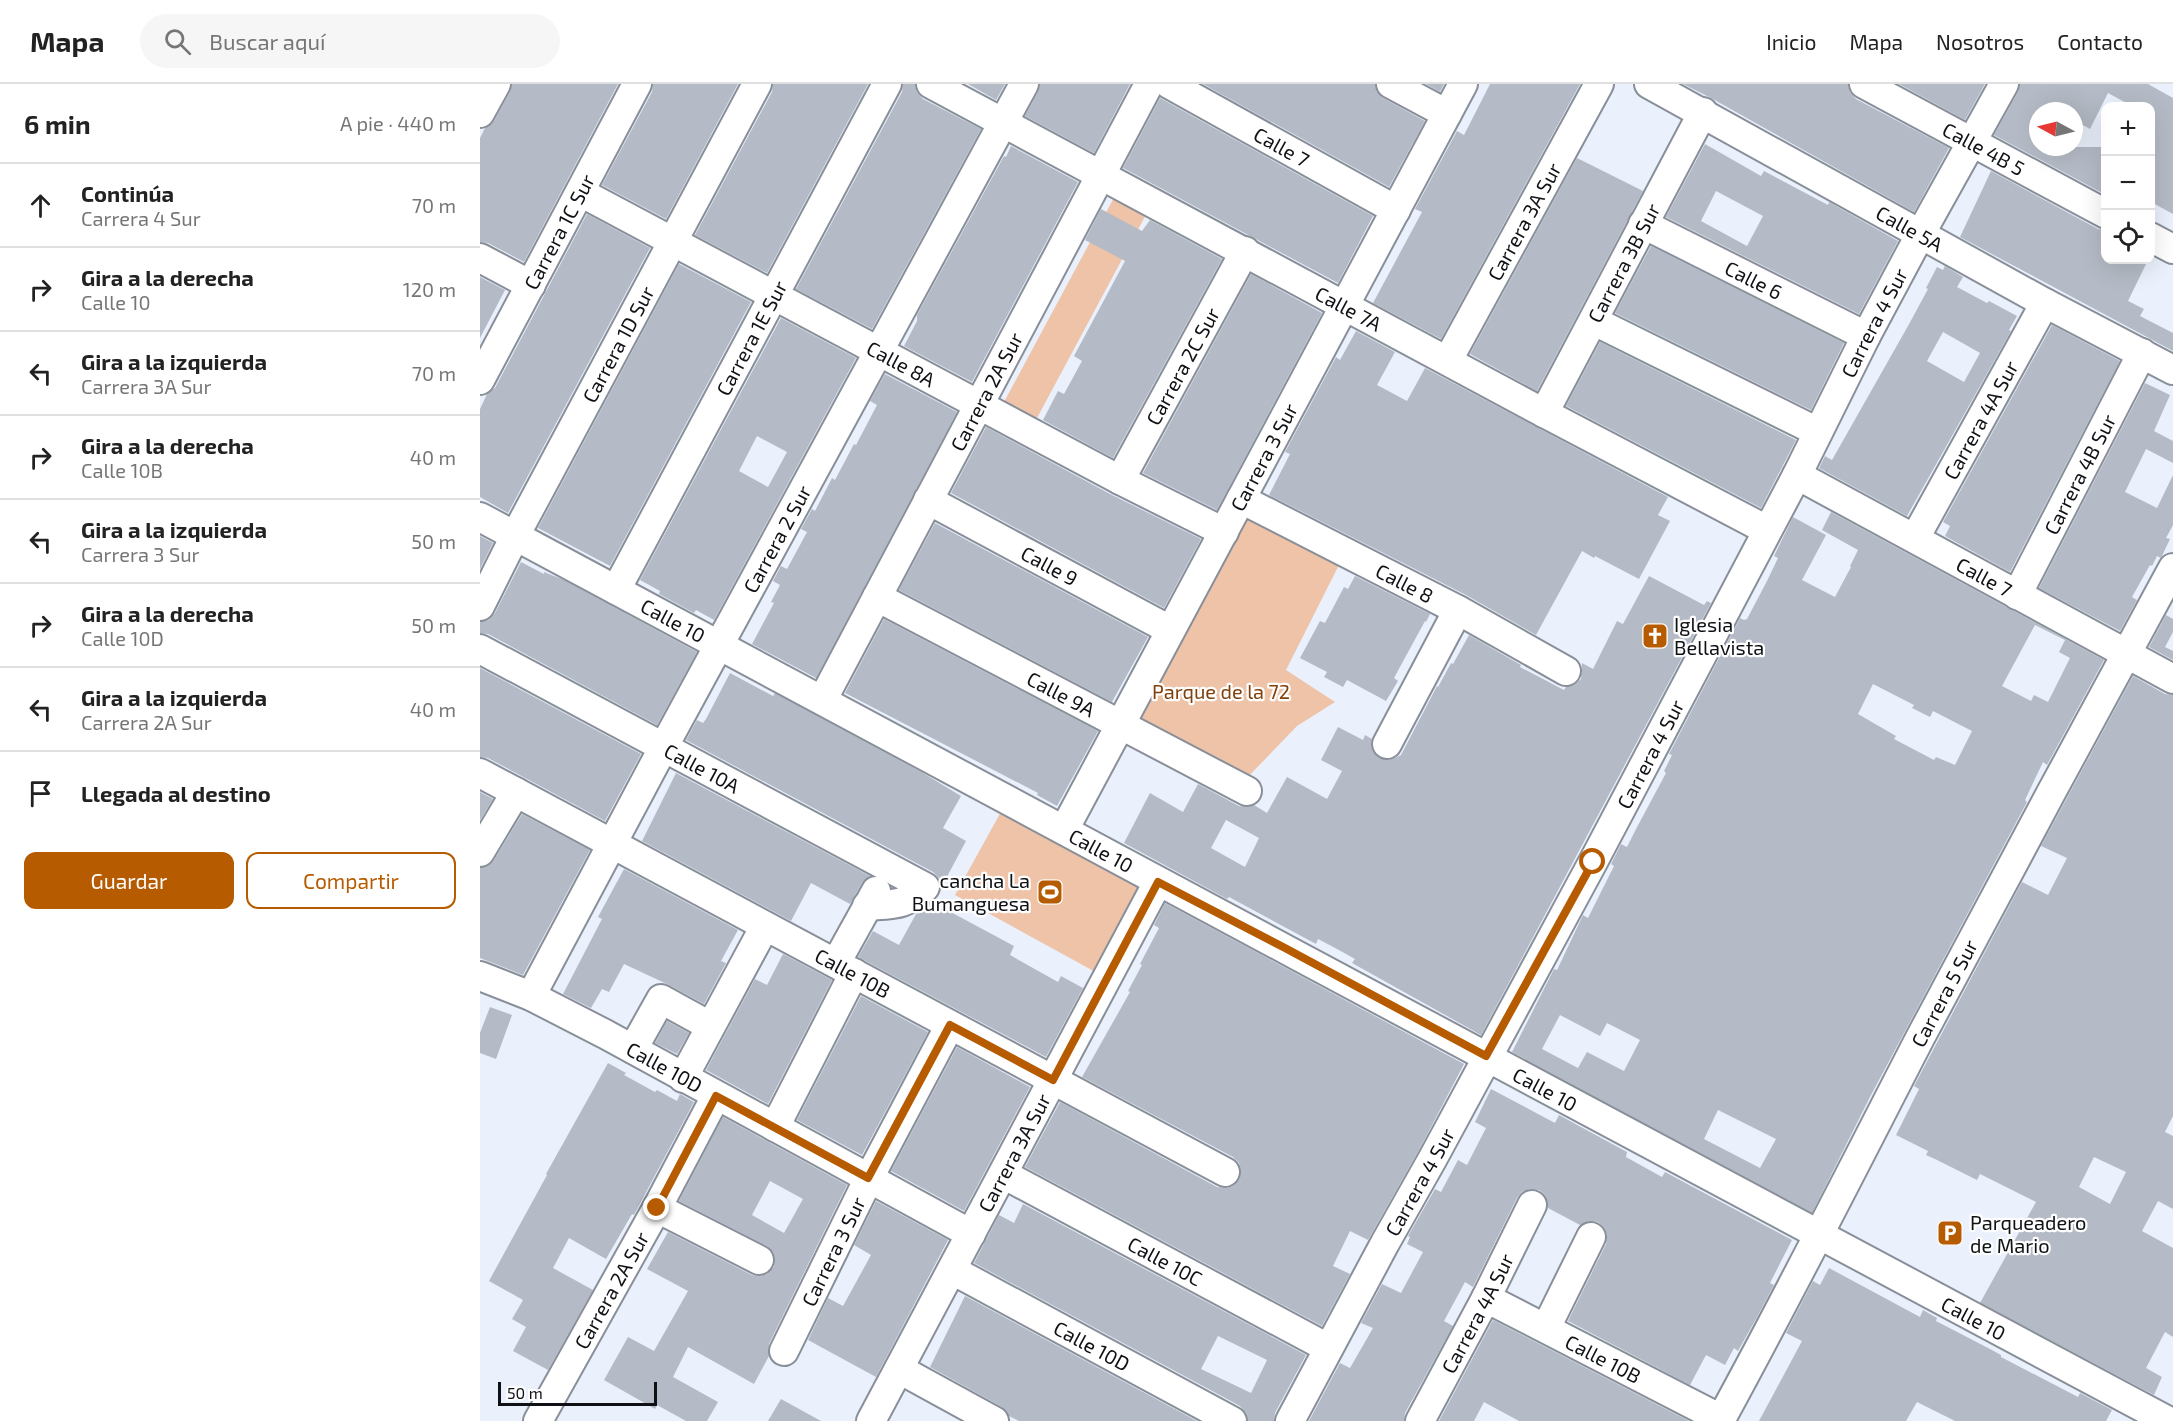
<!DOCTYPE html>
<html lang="es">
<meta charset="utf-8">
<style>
body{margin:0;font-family:"Exo 2",sans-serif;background:#f6f6f6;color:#222}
.controls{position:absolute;right:18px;top:18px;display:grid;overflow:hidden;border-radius:12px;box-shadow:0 6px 24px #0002}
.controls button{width:54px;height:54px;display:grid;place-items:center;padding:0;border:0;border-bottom:2px solid #e0e0e0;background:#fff;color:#222;font:30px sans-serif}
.compass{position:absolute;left:1549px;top:18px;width:54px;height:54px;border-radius:50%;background:#fff;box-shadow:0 6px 24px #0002;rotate:277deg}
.scale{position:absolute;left:18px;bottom:15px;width:159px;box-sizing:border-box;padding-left:6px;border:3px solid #0f1115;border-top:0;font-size:16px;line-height:21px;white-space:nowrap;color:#0f1115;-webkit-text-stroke:4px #fefefe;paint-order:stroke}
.stop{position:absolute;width:18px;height:18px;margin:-14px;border:4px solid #b75b00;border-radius:50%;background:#fff}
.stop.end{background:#b75b00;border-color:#fff;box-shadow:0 2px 6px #0008}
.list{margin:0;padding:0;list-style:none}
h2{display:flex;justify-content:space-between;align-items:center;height:78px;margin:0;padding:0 24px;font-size:26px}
h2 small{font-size:20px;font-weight:400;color:#767676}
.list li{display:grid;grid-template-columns:39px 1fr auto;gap:18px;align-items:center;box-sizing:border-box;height:84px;padding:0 24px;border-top:2px solid #e0e0e0}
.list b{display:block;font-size:22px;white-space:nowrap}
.list p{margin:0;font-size:20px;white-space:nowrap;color:#767676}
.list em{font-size:20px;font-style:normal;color:#767676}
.actions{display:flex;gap:12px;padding:18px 24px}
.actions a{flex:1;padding:14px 0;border:2px solid #b75b00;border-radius:12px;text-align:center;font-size:21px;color:#b75b00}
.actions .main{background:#b75b00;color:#fff}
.icon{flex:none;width:33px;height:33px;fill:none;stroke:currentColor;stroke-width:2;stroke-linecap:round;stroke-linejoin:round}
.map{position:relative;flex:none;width:1693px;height:1337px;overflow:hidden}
header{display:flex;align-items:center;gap:36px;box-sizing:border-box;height:84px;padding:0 30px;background:#fff;border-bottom:2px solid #e0e0e0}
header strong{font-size:28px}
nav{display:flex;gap:33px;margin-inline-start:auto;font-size:21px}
.search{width:420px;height:54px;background:#f6f6f6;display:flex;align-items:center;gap:15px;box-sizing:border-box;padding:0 21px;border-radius:33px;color:#767676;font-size:22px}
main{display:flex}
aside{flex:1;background:#fff}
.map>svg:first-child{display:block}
</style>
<header>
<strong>Mapa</strong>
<div class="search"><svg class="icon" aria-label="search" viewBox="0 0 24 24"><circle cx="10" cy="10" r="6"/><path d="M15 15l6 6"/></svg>Buscar aquí</div>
<nav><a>Inicio</a><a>Mapa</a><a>Nosotros</a><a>Contacto</a></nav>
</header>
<main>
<aside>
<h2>6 min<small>A pie · 440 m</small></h2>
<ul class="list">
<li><svg class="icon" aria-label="ahead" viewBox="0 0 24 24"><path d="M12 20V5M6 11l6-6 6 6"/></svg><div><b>Continúa</b><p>Carrera 4 Sur</p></div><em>70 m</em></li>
<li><svg class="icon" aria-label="right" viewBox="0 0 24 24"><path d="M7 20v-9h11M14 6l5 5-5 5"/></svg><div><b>Gira a la derecha</b><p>Calle 10</p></div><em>120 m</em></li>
<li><svg class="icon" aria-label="left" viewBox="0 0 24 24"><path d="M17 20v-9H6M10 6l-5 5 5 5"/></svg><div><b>Gira a la izquierda</b><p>Carrera 3A Sur</p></div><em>70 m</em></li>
<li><svg class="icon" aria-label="right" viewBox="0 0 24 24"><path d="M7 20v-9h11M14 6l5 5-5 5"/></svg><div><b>Gira a la derecha</b><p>Calle 10B</p></div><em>40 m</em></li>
<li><svg class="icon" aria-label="left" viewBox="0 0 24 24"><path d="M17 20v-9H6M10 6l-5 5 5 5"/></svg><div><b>Gira a la izquierda</b><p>Carrera 3 Sur</p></div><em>50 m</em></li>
<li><svg class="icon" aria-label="right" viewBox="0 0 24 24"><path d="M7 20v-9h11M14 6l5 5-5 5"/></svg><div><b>Gira a la derecha</b><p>Calle 10D</p></div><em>50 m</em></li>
<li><svg class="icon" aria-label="left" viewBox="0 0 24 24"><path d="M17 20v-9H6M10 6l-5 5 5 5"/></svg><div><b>Gira a la izquierda</b><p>Carrera 2A Sur</p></div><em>40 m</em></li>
<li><svg class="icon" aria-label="arrive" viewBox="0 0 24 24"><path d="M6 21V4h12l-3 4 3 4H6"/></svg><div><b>Llegada al destino</b></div></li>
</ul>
<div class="actions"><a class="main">Guardar</a><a>Compartir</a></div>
</aside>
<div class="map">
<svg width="1693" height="1337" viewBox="0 0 1693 1337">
<rect width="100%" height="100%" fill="#eaf1fc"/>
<g fill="#eec3a8">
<path d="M637,108L669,125L556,336L524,318Z"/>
<path d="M760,424L861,477L806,586L855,618L817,642L764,697L650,635Z"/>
<path d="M522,726L665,805L619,890L475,811Z"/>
</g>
<g fill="#b5bbc6" fill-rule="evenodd">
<path d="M32,0H138L44,178L8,159L0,158V54L5,44L14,37L30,8Z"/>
<path d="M173,0H258L186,135L122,101L172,8Z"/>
<path d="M293,0H388L287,189L215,151L292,8Z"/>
<path d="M423,0H435L437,8L443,15L501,45L392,245L316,205L422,8Z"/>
<path d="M488,0H525L516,16Z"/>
<path d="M560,0H650L614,69L545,32L558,8Z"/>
<path d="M723,0H895L897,8L903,14L945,37L909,103Z"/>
<path d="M946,0H964L960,8Z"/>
<path d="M1010,0H1100L961,255L893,219L942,128L935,125L977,47L984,51Z"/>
<path d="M1203,0H1368L1370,8L1376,15L1469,64L1434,128L1231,14Z"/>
<path d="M1419,0H1505L1485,36Z"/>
<path d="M1540,0H1668L1693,14V130L1671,118V22H1652L1628,9L1610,45L1594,36V27H1558V63H1626V111L1514,51L1538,8Z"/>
<path d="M680,14L893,132L858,199L643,84Z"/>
<path d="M1225,60L1281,92L1284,87L1348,121L1349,118L1418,157L1379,230L1186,133ZM1236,107L1283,132L1267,162L1221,137Z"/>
<path d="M531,62L598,98L492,298L424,262L437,237V231L524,72L526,73Z"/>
<path d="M1097,74L1163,107L1057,307L990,270Z"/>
<path d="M1511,87L1618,145L1626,146V176H1668L1648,217L1664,225L1660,232L1693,249V267L1480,153Z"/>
<path d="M621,125L662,147L670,136L742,175L633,374L563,336L578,307L584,310L602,277L594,272L645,177L605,156Z"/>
<path d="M107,130L170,164L28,429L0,413V325L7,310L15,304Z"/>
<path d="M1171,162L1364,259L1331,326L1135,229Z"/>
<path d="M199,180L271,218L130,482L58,444Z"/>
<path d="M1465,182L1483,193L1477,203L1507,219L1509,217L1537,232L1529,246L1531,247L1427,432L1339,384L1345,372L1352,376L1428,242L1448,205L1446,204L1457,183L1463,186ZM1463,248L1500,269L1484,298L1447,277Z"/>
<path d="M771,190L842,229L737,426L663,389Z"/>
<path d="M0,193L25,206L0,254Z"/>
<path d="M301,234L376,274L234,536L216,526L214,529L179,510L180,507L160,496ZM277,352L307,368L288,403L259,387Z"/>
<path d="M1572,241L1640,277L1530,488L1465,452L1470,442L1463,438Z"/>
<path d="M876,247L915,268L897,301L927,317L945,284L1188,413L1178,431L1190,437L1159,495L1115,472L1114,474L1102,467L1056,551L986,511L789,411L810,370L805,368L856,273L860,276Z"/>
<path d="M1120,258L1316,356L1281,424L1086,322Z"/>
<path d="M405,290L477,328L336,594L272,560L294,519L291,518L300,501L293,497L301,482L307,485L327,448L321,445L332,425L335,427L352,394L355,396L374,360L376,361L397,321L390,317Z"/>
<path d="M1665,299L1690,311L1674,347L1693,357V379L1666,365L1645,408L1677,424L1693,391V441L1686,454L1690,455L1681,474L1677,472L1672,482L1670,481L1652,513L1657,516L1640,547L1559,504Z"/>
<path d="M506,343L632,411L721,455L684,524L471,409Z"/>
<path d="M1351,428L1624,576L1567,681L1563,678L1545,716L1547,718L1390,1013L1332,1129L1032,968L1074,885L1077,886L1103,831L1108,834L1134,782L1131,780L1141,760L1147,763L1156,745L1186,689L1184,687L1192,671L1189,670L1260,534L1264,536L1267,535L1287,497L1298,474L1294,472L1313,433L1346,451L1322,496L1355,513L1371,483L1370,482L1378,466L1342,446ZM1555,541L1585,556L1579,568L1590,574L1568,618L1554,611L1551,617L1522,602ZM1393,600L1434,621L1432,624L1450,633L1453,627L1492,647L1475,681L1456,673L1454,676L1414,655L1416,652L1378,630ZM1080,931L1120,952L1127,939L1160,956L1144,987L1107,968L1098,984L1062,965ZM1238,1026L1296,1055L1280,1084L1224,1055Z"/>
<path d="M455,439L668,553L632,618L419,506Z"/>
<path d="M0,452L13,459L0,485Z"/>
<path d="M41,478L64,490V488L84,496L217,568L177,641L8,550L0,549V538L9,536L15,529Z"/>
<path d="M875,492L950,530L946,538L945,537L914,594L918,597L906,617L867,596L863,603L844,593L847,588L820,574L840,537L845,539L864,503L868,505Z"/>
<path d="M1169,492L1224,521L1227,517L1231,519L1001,951L872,879L875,875L857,865L838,855L836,860L749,813L747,815L644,759L670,709L703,728L718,700L759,722L767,723L774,721L787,729L807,693L847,715L862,687L841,676L858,643L883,656L885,651L892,655L891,661L893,668L899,674L907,676L915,674L921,671L957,602L958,603L971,579L973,580L989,551L1041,581L1040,583L1084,606L1086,603L1094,601L1101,595L1102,579L1113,585L1137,537L1143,540ZM746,736L779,754L765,783L731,764Z"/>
<path d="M1686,531L1693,535V548L1685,563L1693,567V576L1669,563Z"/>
<path d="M404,535L618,647L577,722L557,711L558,709L365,609Z"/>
<path d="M0,584L161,670L125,737L8,674L0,673Z"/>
<path d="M250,589L293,612L295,609L443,689L481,712L463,744L486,757L461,804L459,794L453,788L206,656L217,636L223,639L226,635Z"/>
<path d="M1653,592L1685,610L1693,611V1032L1685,1048L1693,1052V1125L1678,1117L1662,1147L1693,1164V1253L1685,1248L1666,1284L1682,1293L1674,1311L1500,1219L1556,1118L1500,1090L1497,1096L1455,1075L1446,1071L1448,1067L1416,1051L1439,1005L1434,1002L1542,798L1568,811L1587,774L1561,762ZM1614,1073L1646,1088L1630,1120L1599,1103Z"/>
<path d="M196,689L390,792L382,799L370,820L331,799L311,837L162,757Z"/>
<path d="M0,708L13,715L0,736Z"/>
<path d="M42,730L110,766L43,891L0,874V784L8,782L14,776Z"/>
<path d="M144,785L258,846L241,877L246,879L224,920L189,901L144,880L129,908L122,905L111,924L83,910L122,835L118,833Z"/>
<path d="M452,818L534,862L530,871L544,879L578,898L581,892L603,904L566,973L378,873L393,847L419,861L436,830Z"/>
<path d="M685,819L984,980L939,1066L888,1156L870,1147L853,1182L870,1190L842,1242L545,1083L580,1018L737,1103L746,1104L753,1102L759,1096L761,1087L759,1079L753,1073L602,993L650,908L648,907L662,881L660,880L679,844L674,841Z"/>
<path d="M303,870L352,896L288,1020L226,986L275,895L287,901Z"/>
<path d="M381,912L448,948L382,1071L317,1036Z"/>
<path d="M10,923L32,931L16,975L0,969V949Z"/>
<path d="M187,937L209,949L197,970L175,959Z"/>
<path d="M477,963L550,1003L484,1127L411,1087Z"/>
<path d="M128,979L146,989L144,991L175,1008L177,1006L197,1017L200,1010L214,1018L154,1131L152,1130L126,1175L89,1154L73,1184L113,1206L68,1286L33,1267L46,1243L32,1235L43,1216L9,1197L67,1091L66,1090Z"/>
<path d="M1011,1005L1075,1039L1079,1031L1147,1068L1146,1073L1182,1093L1185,1088L1312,1156L1290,1199L1294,1201L1276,1235L1258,1267L1254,1264L1245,1281L1226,1271L1210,1301L1088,1237L1126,1160L1127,1151L1124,1143L1118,1138L1109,1137L1100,1141L1068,1124L1065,1111L1059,1106L1050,1105L1042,1108L1037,1114L993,1203L985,1198L964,1237L973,1242L925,1329L924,1337H829L860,1279L870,1284L893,1244L881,1239L902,1200L921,1209L943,1168L927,1160L930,1153L928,1152L955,1105L961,1108L978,1076L987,1081L1006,1044L995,1038Z"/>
<path d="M243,1033L367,1101L289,1260V1272L274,1300L208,1263L193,1293L238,1318L227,1337H206L177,1321L175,1325L124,1296L148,1253L174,1267L208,1207L167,1185L188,1148L272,1191L280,1192L287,1190L294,1183L295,1175L293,1168L287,1162L199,1117ZM290,1097L323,1115L304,1149L272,1131Z"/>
<path d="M396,1117L468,1156L396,1293L328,1256L348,1214L363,1222L391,1171L374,1161Z"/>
<path d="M543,1120L826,1271L795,1329L794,1337H768L766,1329L760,1322L494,1179L519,1131L534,1139ZM738,1252L787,1276L771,1309L721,1285Z"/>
<path d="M1349,1184L1440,1233L1443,1226L1457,1234L1456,1237L1510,1265L1521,1271V1273L1598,1313L1600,1309L1632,1326L1626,1337H1475L1437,1318L1426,1337H1279L1322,1257L1306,1249L1333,1197L1340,1201Z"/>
<path d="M485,1212L717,1337H539L529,1332L522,1323L450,1283Z"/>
<path d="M1013,1236L1209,1337H1039L1004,1318L994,1337H959Z"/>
<path d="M301,1315L341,1337H288Z"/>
</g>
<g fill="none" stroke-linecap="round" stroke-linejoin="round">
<g stroke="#888f99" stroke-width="32">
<g id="minor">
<path id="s1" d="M451,0L1064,329L1287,446"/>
<path id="s2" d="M689,0L916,126"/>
<path d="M911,0L967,30"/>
<path id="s3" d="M1169,0L1565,219L1693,286"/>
<path id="s4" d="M1384,0L1626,130"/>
<path d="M0,29L16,0"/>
<path id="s5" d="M100,108L640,396L744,448"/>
<path id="s6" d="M1163,140L1386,252"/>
<path d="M1670,153L1693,165"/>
<path d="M0,174L51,201"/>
<path d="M1114,237L1338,348"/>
<path id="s7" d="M968,276L1119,0"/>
<path id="s8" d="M0,296L157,0"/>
<path id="s9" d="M1064,329L1223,28"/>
<path id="s10" d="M1317,391L1693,595"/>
<path id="s11" d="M640,396L765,167"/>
<path id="s12" d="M761,415L978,526L1086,587"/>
<path id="s13" d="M448,416L690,546"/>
<path id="s14" d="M0,433C563,733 1124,1039 1688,1337"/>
<path id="s15" d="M1435,454L1565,219"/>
<path id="s16" d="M136,506L407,0"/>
<path id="s17" d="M1537,511L1662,269"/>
<path id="s18" d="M397,513L767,707"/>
<path id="s19" d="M0,522L35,452L277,0"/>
<path id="s20" d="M0,565L445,803C424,822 415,820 387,822"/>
<path id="s21" d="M343,615L669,0"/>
<path d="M907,660L978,526"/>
<path id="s22" d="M0,689L745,1088"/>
<path id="s23" d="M584,746L983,0"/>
<path d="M0,768L36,708"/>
<path d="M356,879L396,807"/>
<path id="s24" d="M0,892L51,912L125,950L491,1150"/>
<path id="s25" d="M51,912L183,664L544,0"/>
<path d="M153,965L181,915L230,942"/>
<path d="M203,994L285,842"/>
<path d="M295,1043L374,889"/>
<path id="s26" d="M523,1090L848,1264"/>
<path d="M177,1124L279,1176"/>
<path id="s27" d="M472,1186L752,1337"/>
<path id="s28" d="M1006,1214L1241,1335"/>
<path d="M1066,1244L1111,1153"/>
<path id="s29" d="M304,1267L389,1094L470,941"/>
<path d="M419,1285L514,1337"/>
<path id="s30" d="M58,1337L177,1124L236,1012"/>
<path id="s31" d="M391,1337L678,798"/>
<path id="s32" d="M810,1337L905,1159L953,1074L1113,778L1317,391L1386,252L1441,149L1524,0"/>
<path id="s33" d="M940,1337L1006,1214L1052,1121"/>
<path id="s34" d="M1240,1337C1309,1211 1374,1082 1440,954C1523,797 1608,640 1693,484"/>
</g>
</g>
<use href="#minor" stroke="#fff" stroke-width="28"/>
</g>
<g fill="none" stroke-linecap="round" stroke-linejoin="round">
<path stroke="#b75b00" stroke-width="8" d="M177,1124L236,1012L388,1094L470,941L573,996L678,798L805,864L1006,972L1113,778"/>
</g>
<defs>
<g id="church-square" transform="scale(1.35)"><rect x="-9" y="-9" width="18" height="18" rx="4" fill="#b75b00" stroke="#fefefe"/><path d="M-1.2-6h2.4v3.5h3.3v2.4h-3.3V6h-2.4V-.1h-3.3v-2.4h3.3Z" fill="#fff"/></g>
<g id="stadium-square" transform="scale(1.35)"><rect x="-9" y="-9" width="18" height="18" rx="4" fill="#b75b00" stroke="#fefefe"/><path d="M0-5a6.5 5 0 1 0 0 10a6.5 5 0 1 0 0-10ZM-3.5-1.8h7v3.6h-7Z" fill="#fff"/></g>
<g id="parking-square" transform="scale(1.35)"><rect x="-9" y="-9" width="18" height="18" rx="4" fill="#b75b00" stroke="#fefefe"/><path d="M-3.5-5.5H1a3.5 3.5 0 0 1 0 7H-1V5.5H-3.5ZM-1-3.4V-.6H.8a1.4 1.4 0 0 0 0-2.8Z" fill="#fff"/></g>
</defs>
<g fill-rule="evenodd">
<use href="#church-square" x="1175" y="552"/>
<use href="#stadium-square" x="570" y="808"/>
<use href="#parking-square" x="1470" y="1149"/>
</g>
<g text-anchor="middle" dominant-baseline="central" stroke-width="4.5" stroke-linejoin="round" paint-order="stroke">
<g font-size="20" fill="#0f1115" stroke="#fefefe">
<text stroke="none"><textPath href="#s2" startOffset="129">Calle 7</textPath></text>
<text stroke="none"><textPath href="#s4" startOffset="136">Calle 4B 5</textPath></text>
<text stroke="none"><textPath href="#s7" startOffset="158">Carrera 3A Sur</textPath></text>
<text stroke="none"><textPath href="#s3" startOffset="298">Calle 5A</textPath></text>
<text stroke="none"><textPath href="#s8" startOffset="168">Carrera 1C Sur</textPath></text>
<text stroke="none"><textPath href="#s9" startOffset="170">Carrera 3B Sur</textPath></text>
<text stroke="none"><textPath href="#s6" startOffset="124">Calle 6</textPath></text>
<text stroke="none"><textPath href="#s1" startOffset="474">Calle 7A</textPath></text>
<text stroke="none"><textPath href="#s32" startOffset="1244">Carrera 4 Sur</textPath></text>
<text stroke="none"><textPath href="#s16" startOffset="286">Carrera 1E Sur</textPath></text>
<text stroke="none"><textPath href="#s19" startOffset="296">Carrera 1D Sur</textPath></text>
<text stroke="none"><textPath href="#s5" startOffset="364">Calle 8A</textPath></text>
<text stroke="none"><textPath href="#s11" startOffset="130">Carrera 2C Sur</textPath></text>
<text stroke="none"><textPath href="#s21" startOffset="348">Carrera 2A Sur</textPath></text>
<text stroke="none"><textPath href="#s15" startOffset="135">Carrera 4A Sur</textPath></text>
<text stroke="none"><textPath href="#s23" startOffset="423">Carrera 3 Sur</textPath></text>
<text stroke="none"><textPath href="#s17" startOffset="136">Carrera 4B Sur</textPath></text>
<text stroke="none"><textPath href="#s25" startOffset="519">Carrera 2 Sur</textPath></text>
<text stroke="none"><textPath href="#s13" startOffset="138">Calle 9</textPath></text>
<text stroke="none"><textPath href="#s10" startOffset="213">Calle 7</textPath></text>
<text stroke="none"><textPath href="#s12" startOffset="184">Calle 8</textPath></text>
<text stroke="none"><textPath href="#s14" startOffset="219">Calle 10</textPath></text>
<text stroke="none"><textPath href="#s18" startOffset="208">Calle 9A</textPath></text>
<text stroke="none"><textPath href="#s32" startOffset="758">Carrera 4 Sur</textPath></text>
<text stroke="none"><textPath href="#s20" startOffset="252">Calle 10A</textPath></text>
<text stroke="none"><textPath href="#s14" startOffset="705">Calle 10</textPath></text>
<text stroke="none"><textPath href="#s22" startOffset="423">Calle 10B</textPath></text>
<text stroke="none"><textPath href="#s34" startOffset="483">Carrera 5 Sur</textPath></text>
<text stroke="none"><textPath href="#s24" startOffset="206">Calle 10D</textPath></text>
<text stroke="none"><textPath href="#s14" startOffset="1209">Calle 10</textPath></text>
<text stroke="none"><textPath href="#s31" startOffset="304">Carrera 3A Sur</textPath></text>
<text stroke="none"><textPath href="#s32" startOffset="272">Carrera 4 Sur</textPath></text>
<text stroke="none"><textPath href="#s29" startOffset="111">Carrera 3 Sur</textPath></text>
<text stroke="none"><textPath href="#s26" startOffset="184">Calle 10C</textPath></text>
<text stroke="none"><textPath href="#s30" startOffset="150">Carrera 2A Sur</textPath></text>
<text stroke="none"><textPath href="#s33" startOffset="122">Carrera 4A Sur</textPath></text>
<text stroke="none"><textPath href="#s14" startOffset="1695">Calle 10</textPath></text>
<text stroke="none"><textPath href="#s27" startOffset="159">Calle 10D</textPath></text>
<text stroke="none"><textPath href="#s28" startOffset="132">Calle 10B</textPath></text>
</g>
<g font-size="20" fill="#0f1115" stroke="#fefefe" text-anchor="start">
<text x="1194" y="540">Iglesia<tspan x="1194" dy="23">Bellavista</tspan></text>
<text x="550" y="796" text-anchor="end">cancha La<tspan x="550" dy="23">Bumanguesa</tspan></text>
<text x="1490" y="1138">Parqueadero<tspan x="1490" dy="23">de Mario</tspan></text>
</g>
<g font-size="20" fill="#80410d" stroke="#fefefe">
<text x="741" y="607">Parque de la 72</text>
</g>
</g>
</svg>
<div class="controls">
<button>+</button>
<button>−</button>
<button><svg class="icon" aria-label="locate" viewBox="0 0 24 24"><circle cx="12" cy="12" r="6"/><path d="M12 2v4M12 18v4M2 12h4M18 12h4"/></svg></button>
</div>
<svg class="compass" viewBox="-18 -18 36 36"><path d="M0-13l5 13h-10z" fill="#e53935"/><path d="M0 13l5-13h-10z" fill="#767676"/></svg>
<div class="scale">50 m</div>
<div class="stop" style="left:1113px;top:778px"></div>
<div class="stop end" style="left:177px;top:1124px"></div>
</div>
</main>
